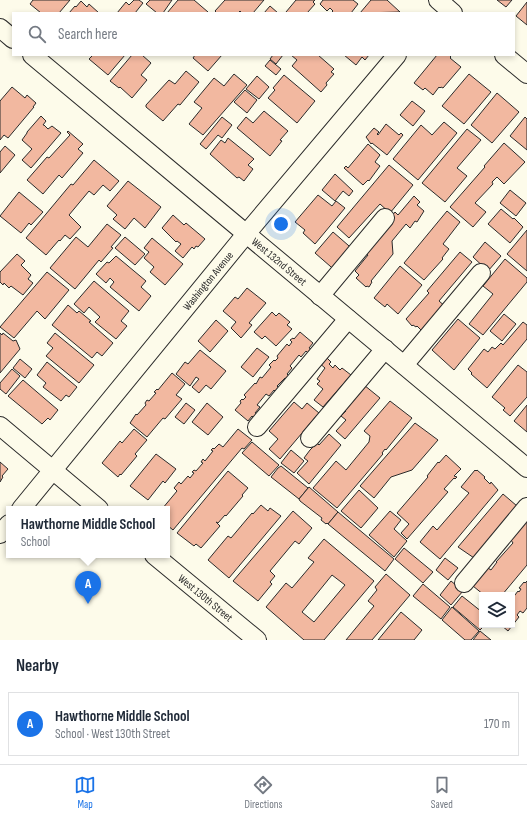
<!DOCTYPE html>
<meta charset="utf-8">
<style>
body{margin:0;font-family:"Sofia Sans Condensed",sans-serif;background:#f2f2f3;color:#1f2937}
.controls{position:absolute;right:12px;bottom:12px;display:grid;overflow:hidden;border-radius:0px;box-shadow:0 2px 6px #0003}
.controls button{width:36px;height:36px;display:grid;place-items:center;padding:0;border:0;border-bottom:1px solid #e0e1e3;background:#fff;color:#1f2937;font:20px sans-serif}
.you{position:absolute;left:281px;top:224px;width:14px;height:14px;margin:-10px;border:3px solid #fff;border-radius:50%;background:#1a73e8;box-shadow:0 0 0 6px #1a73e833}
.badge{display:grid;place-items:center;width:26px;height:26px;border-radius:50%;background:#1a73e8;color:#fff;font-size:13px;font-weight:700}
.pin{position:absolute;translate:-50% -33px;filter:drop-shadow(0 1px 2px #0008)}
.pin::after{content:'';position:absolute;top:21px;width:14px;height:12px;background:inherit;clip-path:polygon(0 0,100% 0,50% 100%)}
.popup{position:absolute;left:6px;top:506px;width:164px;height:52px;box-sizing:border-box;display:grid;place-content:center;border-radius:0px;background:#fff;filter:drop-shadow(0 1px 3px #0005);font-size:13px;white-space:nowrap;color:#747a83}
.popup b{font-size:15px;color:#1f2937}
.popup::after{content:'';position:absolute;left:50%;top:100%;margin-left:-8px;border:8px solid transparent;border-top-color:#fff}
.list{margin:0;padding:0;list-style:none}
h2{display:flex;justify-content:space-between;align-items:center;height:52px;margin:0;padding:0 16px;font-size:17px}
h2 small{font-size:13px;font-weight:400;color:#747a83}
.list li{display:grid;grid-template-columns:26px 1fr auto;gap:12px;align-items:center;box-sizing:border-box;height:64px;margin:0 8px 8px;padding:0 8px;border:1px solid #e0e1e3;border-radius:0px}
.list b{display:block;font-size:15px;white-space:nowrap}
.list p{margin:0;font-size:13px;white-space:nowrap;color:#747a83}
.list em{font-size:13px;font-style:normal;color:#747a83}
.icon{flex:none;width:22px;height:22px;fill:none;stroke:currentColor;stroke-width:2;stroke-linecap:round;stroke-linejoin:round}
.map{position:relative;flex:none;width:527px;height:640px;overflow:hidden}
.search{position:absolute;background:#fff;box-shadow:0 2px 6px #0003;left:12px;right:12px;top:12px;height:44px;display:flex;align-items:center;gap:10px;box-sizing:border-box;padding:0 14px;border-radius:0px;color:#747a83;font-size:15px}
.sheet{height:124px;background:#fff}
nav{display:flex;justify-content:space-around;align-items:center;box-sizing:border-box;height:56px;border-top:1px solid #e0e1e3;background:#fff;font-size:11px;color:#747a83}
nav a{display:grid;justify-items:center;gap:2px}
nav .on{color:#1a73e8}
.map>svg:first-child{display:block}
</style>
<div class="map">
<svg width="527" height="640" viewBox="0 0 527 640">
<rect width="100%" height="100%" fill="#fdfbea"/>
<g fill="#f2b8a0" stroke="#2b2b2b" fill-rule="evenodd">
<path d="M33,0H70L59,13H41L30,4Z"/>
<path d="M134,0H139L143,3L135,13H117L126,2L129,5Z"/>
<path d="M150,0H172L163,13H157L146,4Z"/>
<path d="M178,0H194L208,12L207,13H167Z"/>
<path d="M225,0H264L253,13H242L240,11L238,13H217L215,11Z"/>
<path d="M296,0H315L313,2L315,4L307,13H287L286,12Z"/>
<path d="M323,0H353L358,4L351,13H331L333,11L330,8L327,11L320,4Z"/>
<path d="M371,0H387L400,12L360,13Z"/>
<path d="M497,0H512L506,7Z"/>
<path d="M81,1L87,7L89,4L99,13H69L75,6L76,7Z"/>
<path d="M527,2V25L516,16Z"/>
<path d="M270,6L278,13H264Z"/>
<path d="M93,55H125L108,75L89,59Z"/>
<path d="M132,55H142L151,63L141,75L147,80L132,98L120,87L119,88L110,81Z"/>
<path d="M195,55H222L208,71L193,58Z"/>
<path d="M273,55H283L276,64L270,59Z"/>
<path d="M291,55H318L334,69L331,72L334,74L326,83L327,85L321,92L292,66L297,60Z"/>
<path d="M344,55H369L365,60L362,57L356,65Z"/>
<path d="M437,55H449L451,57L450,58L461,67L443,88L441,87L440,88L439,87L433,95L425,88L423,90L414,83Z"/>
<path d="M270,60L281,69L276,75L265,66Z"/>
<path d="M186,71L199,82L180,105L178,104L163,121L146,107V105L169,80L175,84Z"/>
<path d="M234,74L247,85L203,135L189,124L202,108L194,102L214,78L224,86Z"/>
<path d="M469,74L491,92L464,124L442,106Z"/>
<path d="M284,75L315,101L297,123L268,98L275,90L273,88Z"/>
<path d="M257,76L269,87L259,99L246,89Z"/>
<path d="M12,87L25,98L27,95L36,103L33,107H34L8,138L4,135L0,140V101Z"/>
<path d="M245,90L257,100L247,113L234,102Z"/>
<path d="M497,93L519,112L492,143L471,125Z"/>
<path d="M412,101L425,111L413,126L400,115Z"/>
<path d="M264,111L288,131L280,140L282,141L270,156L237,128L246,117L253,123Z"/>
<path d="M41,116L46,121L43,125H44L48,129L52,126L61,133L31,168L22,160L32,149L22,140L27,133V132Z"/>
<path d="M222,117L232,125L222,138L218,135L206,149L200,144Z"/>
<path d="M525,117L527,119V150L510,136Z"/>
<path d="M444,122L457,133L418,180L393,159L421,125L432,135Z"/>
<path d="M386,124L399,135L401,133L403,135L387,155L372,143L371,144L366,137L374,128L379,132L377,134L378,135Z"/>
<path d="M467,129L481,140L457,168L467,176L445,202L422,183Z"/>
<path d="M68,131L83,144L78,149L83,153L62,178L59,175L43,194L27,180L47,157L49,158L70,135L67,132Z"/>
<path d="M228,138L254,159L248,165L253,169L244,181L239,177L237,178L210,154L221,140L225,143Z"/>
<path d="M504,143L525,162L504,184L497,177L492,182L493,184L475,203L486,212L473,227L450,207L485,167L484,166Z"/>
<path d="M368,144L380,155L375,162L380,166L369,181L368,180L363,185L344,168L346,166L348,168Z"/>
<path d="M5,146L15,155L0,173V152Z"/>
<path d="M94,160L119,181L110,191L103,185L94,195L89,191L69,215L81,227L70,239L65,235L60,241L59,240L46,255L26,238L71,184L73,185Z"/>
<path d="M389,165L413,185L390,213L380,204L349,238L337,227Z"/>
<path d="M335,174L353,191L349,196L343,191L335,201L322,190Z"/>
<path d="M128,181L161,207L145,228L134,218L125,229L113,219L117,215L107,206Z"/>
<path d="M510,190L526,203L516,216L500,203Z"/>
<path d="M19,192L43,212L31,225L29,223L21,233L0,216Z"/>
<path d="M318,195L332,206L336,201L345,208L315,244L303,233L305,230L295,222Z"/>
<path d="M414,196L420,202L417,205L424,211L417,222L415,221L410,228L406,224L392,241L393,254L371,281L372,282L369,287L367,286L366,287L356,278L359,275L355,271L368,255L364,252L395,212L398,215Z"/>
<path d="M501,209L513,219L514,218L523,227L510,243L488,224Z"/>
<path d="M447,211L460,222L443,244L449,249L442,258L443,259L424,280L404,263Z"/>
<path d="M173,215L184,225L186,223L205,239L198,247L196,246L194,249L192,247L183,258L175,251L181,244L177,241L176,242L162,228Z"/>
<path d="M107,224L121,235L111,247L113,248L101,262L99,260L75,289L50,268L76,237L88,247Z"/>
<path d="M527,230V271L507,254Z"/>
<path d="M333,232L356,252L338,273L315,253Z"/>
<path d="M125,237L145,254L135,265L115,248Z"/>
<path d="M152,238L183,264L165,285L150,272L154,267L144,258L149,252L144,248Z"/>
<path d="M485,242L501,256L488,271L473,257Z"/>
<path d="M460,252L472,262L439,301L446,307L424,333L417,326L416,327L413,325L412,326L406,319L429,293L427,291Z"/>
<path d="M17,254L25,261L21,265L31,275L28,279L33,283L23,295L11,286L9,288L4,283L3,285L0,282V272Z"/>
<path d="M116,256L146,281L141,287L151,296L139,311L110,287L114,282L110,278L106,283L96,274L107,262L109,263Z"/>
<path d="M505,259L527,278V282L483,335L469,324L493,294L483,286Z"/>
<path d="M400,266L422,285L398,314L387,304L385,307L374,298Z"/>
<path d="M47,272L69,290L45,319L37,311L14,338L0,327Z"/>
<path d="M94,281L129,311L121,321L127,326L116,339L95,322L100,317L89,307L84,313L74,304Z"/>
<path d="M247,288L266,303L249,323L252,325L241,338L231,328L236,322L223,311L235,297L238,299Z"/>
<path d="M68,305L77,313L79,311L91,321L89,322L113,343L102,356L97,352L92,358L52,325Z"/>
<path d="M272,312L276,316L279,313L290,322L287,325L292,329L276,346L265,336L262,339L254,332Z"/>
<path d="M504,314L516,324L502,341L490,331Z"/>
<path d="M458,319L480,338L454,370L432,350Z"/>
<path d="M216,320L228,331L210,352L198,341Z"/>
<path d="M523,322L527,325V339L487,388L471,374L472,373L468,369L484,349L488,352L492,347L495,349L501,343L503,345Z"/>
<path d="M300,332L313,343L309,348L311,349L308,353L306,351L301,357L299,355L290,366L292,368L287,374L289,376L287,379L285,378L277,386L279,388L276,392L274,390L269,396L266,394L257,405L260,407L255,413L257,414L254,418L252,416L248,421L235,410L241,403L240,401L242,399L243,400L246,397L244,395L255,383L256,384L260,377L262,378L271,367L269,365L274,360L275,361L278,358L277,356L287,344L289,346L292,342L290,340L293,338L294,339Z"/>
<path d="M0,333L2,335L3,333L13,341L16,340L20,349L0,373Z"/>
<path d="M55,333L94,365L79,383L46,356L53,348L47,343Z"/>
<path d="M257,348L269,357L253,377L241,367Z"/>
<path d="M200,350L226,371L211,389L206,385L199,393L192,387L199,379L196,377L190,386L176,374L185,362L188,364Z"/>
<path d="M324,355L331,362L329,364L333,368L335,365L340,370L342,368L351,375L323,407L314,400L323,389L317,384L320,381L317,379L325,368L318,362Z"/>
<path d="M20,359L32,369L25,378L13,368Z"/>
<path d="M47,362L77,387L69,397L66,395L61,401L43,387L46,383L37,375Z"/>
<path d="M518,365L527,372V397L510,416L503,410L505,408L492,397Z"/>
<path d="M12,369L20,376L6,394L0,389V383Z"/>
<path d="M172,373L185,384L176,395L182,399L165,419L163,418L147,437L130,423L136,414L137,415L146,405L145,403L147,400L149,401L156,393L154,392L157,389L158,390Z"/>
<path d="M23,380L58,410L50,420L48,418L42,424L8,396Z"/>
<path d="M364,385L380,398L345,439L336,431L346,420L341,416L346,411L344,409Z"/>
<path d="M390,401L412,418L386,450L385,449L382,453L383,454L337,508L313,488L336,461L346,470L369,442L370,436L364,431Z"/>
<path d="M294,402L302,409L307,403L319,413L280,459L269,449L278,439L269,431Z"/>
<path d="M186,403L195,410L184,424L175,417Z"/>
<path d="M207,403L223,417L208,435L192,422Z"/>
<path d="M527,405V432L514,421Z"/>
<path d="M415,423L438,440L412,470L391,477L374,498L360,486Z"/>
<path d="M134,429L147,440L135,454L137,456L121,475L120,474L118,477L102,463L120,441L122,443Z"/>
<path d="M238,429L252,440L244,449L242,448L173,530L167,525V509H162L177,491L174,488L179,482L181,484L188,476L190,478L194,473L192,472L194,470L196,471L203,463L201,462L203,459L205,461L213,451L211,450L213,448L214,449L219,444L223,447Z"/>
<path d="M329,434L341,445L309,484L297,473L308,461L304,458L310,450L317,443L319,445Z"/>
<path d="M252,442L279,465L269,476L242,453Z"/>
<path d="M291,450L304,461L294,473L281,463Z"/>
<path d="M156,454L176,469L165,483L163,481L148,500L130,486Z"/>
<path d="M446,455L461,469L454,476L457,477L455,479L454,478L444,489L448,492L407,539L401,533L409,524L397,513L428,477L427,476L438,462L439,463Z"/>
<path d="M0,462L8,469L2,476L3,477L0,482Z"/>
<path d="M281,466L308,488L299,499L271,477L278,468Z"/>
<path d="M475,470L476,471L477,470L485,477L484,478L490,484L491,482L498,490L440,559L420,542L433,526L437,530L469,493L461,487Z"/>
<path d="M228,471L248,488L242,495L243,496L226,516L225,515L218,523L216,522L220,526L201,548L196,544L194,546L177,533Z"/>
<path d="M309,487L338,512L328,524L327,523L326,524L321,520L322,518L300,501L299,499Z"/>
<path d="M359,490L378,508L361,528L341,511Z"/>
<path d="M503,494L517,506L477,560L458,547Z"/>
<path d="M261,505L268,511L270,508L281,516L229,578L208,560L228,536L231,538L252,513L253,514Z"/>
<path d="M293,511L312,528L299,544L295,541L270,571L275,576L270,582L272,584L258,601L233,581Z"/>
<path d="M390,511L401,520L394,529L407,541L394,557L369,535Z"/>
<path d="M338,512L394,559L385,571L328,524Z"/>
<path d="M527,521V565L502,595H484L473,586L488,568L491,570L497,562H496L513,543L511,540Z"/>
<path d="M324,539L374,581L324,640H304L266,607L286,583L292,588L314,562L308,558ZM332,575L345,585L314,622L302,612Z"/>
<path d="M404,548L433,572L423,583L395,559Z"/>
<path d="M445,558L458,568L448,580L436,570Z"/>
<path d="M386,574L410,595L372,640H346L374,606L368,601L377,590L375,587Z"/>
<path d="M451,581L463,591L451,605L440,595Z"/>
<path d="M527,581V608L523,613L520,611L517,615L519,617L508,631L501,625H512V599L518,591L519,592L521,589L519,588L524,582L525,583Z"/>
<path d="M423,584L450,607L441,619L413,596Z"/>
<path d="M462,596L482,612V625H485L480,630L453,607Z"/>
<path d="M452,607L479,631L471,640H465L442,620Z"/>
<path d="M401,612L422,630L414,640H378Z"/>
<path d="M480,631L491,640H473Z"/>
</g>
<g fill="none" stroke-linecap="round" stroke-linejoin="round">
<g stroke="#2b2b2b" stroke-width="20">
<g id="minor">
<path d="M438,0L453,13"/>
<path d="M0,28L13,39"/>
<path id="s1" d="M32,55L527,468"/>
<path d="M504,55L527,74"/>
<path d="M320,296L385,218"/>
<path d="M404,365L481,273"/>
<path d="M0,426L99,509"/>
<path d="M257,427L348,319"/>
<path d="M310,438L385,349"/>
<path id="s2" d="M21,509L246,234L397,55"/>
<path d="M0,534L9,524"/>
<path id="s3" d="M154,555L257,640"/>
<path d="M464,583L527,507"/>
</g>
</g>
<use href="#minor" stroke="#fdfbea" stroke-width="18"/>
</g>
<g text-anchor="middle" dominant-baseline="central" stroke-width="3" stroke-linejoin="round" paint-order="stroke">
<g font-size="11" fill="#2b2b2b" stroke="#fdfbea">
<text stroke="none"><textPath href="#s1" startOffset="322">West 132nd Street</textPath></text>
<text stroke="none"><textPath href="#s2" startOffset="295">Washington Avenue</textPath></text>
<text stroke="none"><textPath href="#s3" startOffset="67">West 130th Street</textPath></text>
</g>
</g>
</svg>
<div class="controls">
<button><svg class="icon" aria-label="layers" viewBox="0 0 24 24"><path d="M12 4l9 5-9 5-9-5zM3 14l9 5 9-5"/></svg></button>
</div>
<div class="you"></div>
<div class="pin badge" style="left:88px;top:604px">A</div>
<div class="popup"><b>Hawthorne Middle School</b>School</div>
<div class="search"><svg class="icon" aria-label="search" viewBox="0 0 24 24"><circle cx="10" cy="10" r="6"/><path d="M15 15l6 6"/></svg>Search here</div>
</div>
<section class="sheet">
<h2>Nearby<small></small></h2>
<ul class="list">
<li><span class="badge">A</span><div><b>Hawthorne Middle School</b><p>School · West 130th Street</p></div><em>170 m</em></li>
</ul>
</section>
<nav>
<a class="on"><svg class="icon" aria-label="map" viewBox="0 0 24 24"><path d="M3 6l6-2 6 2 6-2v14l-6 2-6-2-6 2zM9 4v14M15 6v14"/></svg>Map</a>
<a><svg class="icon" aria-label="directions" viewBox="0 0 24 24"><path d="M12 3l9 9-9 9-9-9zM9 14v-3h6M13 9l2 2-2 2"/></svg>Directions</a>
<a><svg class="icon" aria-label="saved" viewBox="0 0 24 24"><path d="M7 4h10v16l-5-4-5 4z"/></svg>Saved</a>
</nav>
